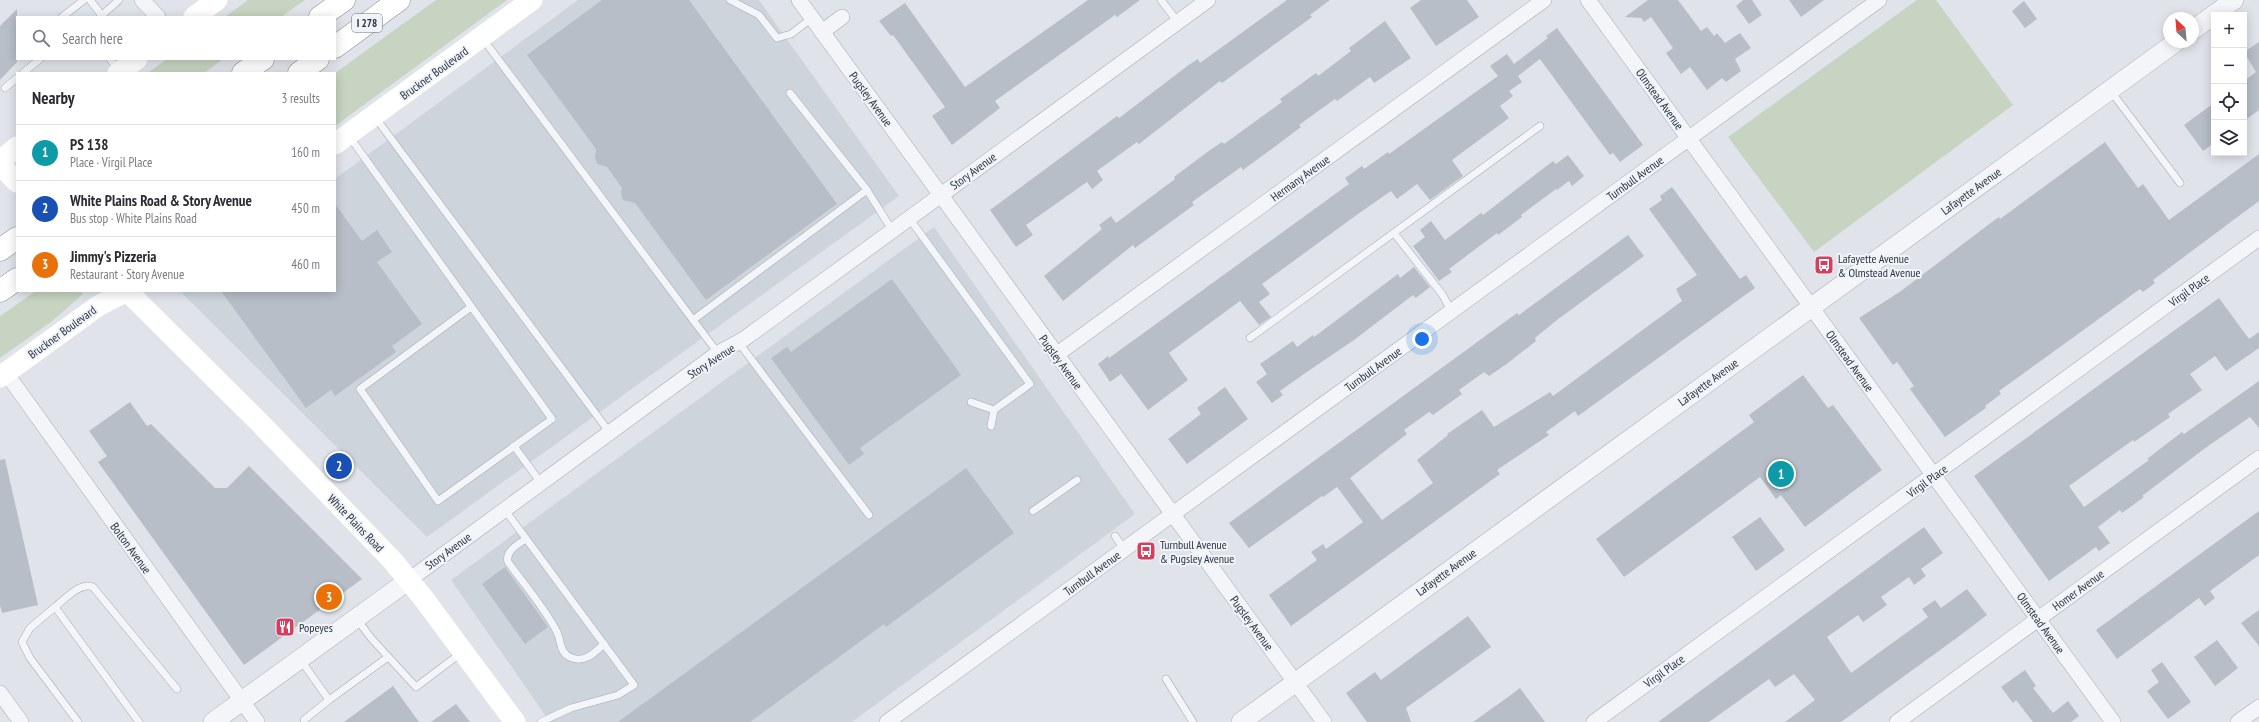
<!DOCTYPE html>
<meta charset="utf-8">
<style>
body{margin:0;font-family:"PT Sans Narrow",sans-serif;background:#f7f7f7;color:#2b2b33}
.controls{position:absolute;right:12px;top:12px;display:grid;overflow:hidden;border-radius:0px;box-shadow:0 2px 10px #0003}
.controls button{width:36px;height:36px;display:grid;place-items:center;padding:0;border:0;border-bottom:1px solid #e1e1e2;background:#fff;color:#2b2b33;font:20px sans-serif}
.compass{position:absolute;left:2163px;top:12px;width:36px;height:36px;border-radius:50%;background:#fff;box-shadow:0 2px 10px #0003;rotate:334deg}
.you{position:absolute;left:1422px;top:339px;width:14px;height:14px;margin:-10px;border:3px solid #fff;border-radius:50%;background:#1a73e8;box-shadow:0 0 0 6px #1a73e833}
.badge{display:grid;place-items:center;width:26px;height:26px;border-radius:50%;background:#ea580c;color:#fff;font-size:13px;font-weight:700}
.pin{position:absolute;translate:-50% -50%;border:2px solid #fff;box-shadow:0 1px 4px #0006}
.list{margin:0;padding:0;list-style:none}
h2{display:flex;justify-content:space-between;align-items:center;height:52px;margin:0;padding:0 16px;font-size:17px}
h2 small{font-size:13px;font-weight:400;color:#7c7c81}
.list li{display:grid;grid-template-columns:26px 1fr auto;gap:12px;align-items:center;box-sizing:border-box;height:56px;padding:0 16px;border-top:1px solid #e1e1e2}
.list b{display:block;font-size:15px;white-space:nowrap}
.list p{margin:0;font-size:13px;white-space:nowrap;color:#7c7c81}
.list em{font-size:13px;font-style:normal;color:#7c7c81}
.icon{flex:none;width:22px;height:22px;fill:none;stroke:currentColor;stroke-width:2;stroke-linecap:round;stroke-linejoin:round}
.map{position:relative;flex:none;width:2259px;height:722px;overflow:hidden}
.search{position:absolute;background:#fff;box-shadow:0 2px 10px #0003;left:16px;top:16px;width:320px;height:44px;display:flex;align-items:center;gap:10px;box-sizing:border-box;padding:0 14px;border-radius:0px;color:#7c7c81;font-size:15px}
.panel{position:absolute;background:#fff;box-shadow:0 2px 10px #0003;left:16px;top:72px;width:320px;height:220px;border-radius:0px}
.map>svg:first-child{display:block}
</style>
<div class="map">
<svg width="2259" height="722" viewBox="0 0 2259 722">
<rect width="100%" height="100%" fill="#e0e4ea"/>
<g fill="#ced4dc">
<path d="M578,0H759L899,196L427,537L181,292L335,291V179Z"/>
<path d="M934,227L1135,514L852,722H550L451,580Z"/>
</g>
<g fill="#c7d4c1">
<path d="M248,0H305L281,17H225Z"/>
<path d="M436,0H507L335,126V73Z"/>
<path d="M1917,0H1936L2013,105L1814,252L1728,137Z"/>
<path d="M167,59H223L204,73H148Z"/>
<path d="M36,291H81L83,294L51,322L0,358V316Z"/>
</g>
<g fill="#b7bec7">
<path d="M602,0H689L837,204L706,300L635,203L623,200L621,193L622,188L607,167L597,164L595,158L596,149L527,55Z"/>
<path d="M1088,0H1140L1117,17L1115,15L995,101L1000,108L952,145L932,116L945,107L893,35L891,36L879,21L905,3L965,87Z"/>
<path d="M1287,0H1330L1310,15L1312,17L1222,83L1220,81L1139,144L1137,142L1097,171L1103,180L1092,189L1087,182L1026,225L1033,235L1016,247L990,210L1117,116L1119,118L1190,64L1198,59L1200,63Z"/>
<path d="M1421,0H1467L1479,17L1436,46L1410,8Z"/>
<path d="M1648,0H1678L1701,31L1707,27L1714,36L1717,33L1725,43L1740,33L1751,48L1735,59L1741,71L1726,82L1722,78L1707,90L1690,67L1681,74L1666,53L1673,48L1651,17L1644,22L1641,18L1625,17Z"/>
<path d="M1743,0H1752L1762,15L1749,24L1736,6Z"/>
<path d="M1789,0H1824L1801,17Z"/>
<path d="M2024,1L2037,19L2025,28L2012,11Z"/>
<path d="M17,9V62L0,80V26Z"/>
<path d="M1385,21L1411,58L1374,83L1370,77L1337,101L1335,99L1299,125L1301,127L1277,145L1243,170L1241,167L1192,202L1194,205L1135,248L1133,245L1063,301L1044,276L1102,229L1099,225L1111,216L1116,223L1175,179L1174,177L1210,150L1222,142L1224,144L1282,102L1280,99L1316,73L1318,76L1330,67L1351,51L1349,48Z"/>
<path d="M1557,28L1643,145L1620,162L1613,153L1610,155L1540,59L1518,76L1522,82L1509,91L1513,96L1500,106L1509,118L1452,160L1463,176L1430,200L1417,184L1397,199L1391,191L1358,214L1262,284L1270,294L1259,302L1271,317L1259,325L1240,301L1199,331L1169,353L1188,380L1148,410L1121,374L1110,382L1098,364L1108,356L1109,358L1349,184L1345,178L1362,166L1364,169L1388,152L1389,154L1498,76L1490,66L1507,54L1514,64L1548,38L1546,36Z"/>
<path d="M2259,42V110L2244,121V81L2256,72L2244,52Z"/>
<path d="M2214,103V143L2203,151L2184,125Z"/>
<path d="M2105,142L2138,188L2143,184L2169,220L2259,154V201L2153,280L2155,283L2143,292L2140,289L2013,381L1999,391L2001,394L1985,406L1986,408L1945,437L1910,389L1914,386L1897,362L1893,365L1859,318L1901,291L1988,225L1999,217L2000,219Z"/>
<path d="M1568,155L1584,176L1572,186L1569,181L1557,190L1556,189L1521,215L1522,217L1498,235L1497,233L1449,269L1452,272L1439,281L1413,246L1425,237L1420,230L1431,221L1445,240L1481,213L1483,215L1553,161L1556,164Z"/>
<path d="M1672,187L1740,279L1746,275L1755,288L1578,416L1575,411L1546,432L1549,435L1497,470L1500,474L1291,626L1269,595L1317,560L1311,552L1323,544L1326,549L1363,522L1337,487L1323,497L1322,496L1249,548L1229,523L1517,313L1519,315L1628,235L1644,256L1557,320L1535,338L1536,341L1508,363L1489,376L1484,372L1459,390L1462,394L1433,415L1429,412L1404,430L1407,434L1350,478L1382,520L1433,483L1417,460L1448,435L1447,434L1482,410L1494,427L1550,392L1553,396L1682,301L1676,289L1697,275L1649,209L1662,200L1660,196Z"/>
<path d="M335,204L362,241L377,230L392,252L377,262L422,324L392,346L396,352L335,396L331,390L306,408L221,291H335Z"/>
<path d="M1414,267L1430,287L1416,298L1413,295L1354,340L1304,374L1280,391L1283,395L1272,403L1256,382L1267,374L1260,364L1293,341L1297,347L1313,335L1314,337L1398,274L1400,278Z"/>
<path d="M892,279L961,375L860,448L864,454L849,465L771,358L787,347L791,352Z"/>
<path d="M2219,298L2249,339L2259,332V348L2226,371L2215,356L2190,374L2202,390L2168,414L2170,417L2134,442L2133,440L2069,486L2084,507L2149,460L2147,459L2182,432L2184,434L2259,381V428L2250,417L2204,449L2142,496L2144,497L2122,513L2120,510L2098,527L2110,543L2099,551L2096,547L2049,581L1974,476Z"/>
<path d="M1803,375L1828,408L1833,405L1882,470L1805,527L1781,495L1776,499L1760,477L1624,577L1596,539L1754,422L1749,415Z"/>
<path d="M1225,387L1248,419L1187,464L1168,439L1201,414L1197,408Z"/>
<path d="M130,402L147,426L151,424L215,488H227L249,466L362,579L244,665L98,462L107,456L89,431Z"/>
<path d="M5,459L38,605L2,613L0,605V460Z"/>
<path d="M966,468L1014,533L886,627L884,624L750,722H618Z"/>
<path d="M2259,511V555L2210,591L2215,598L2205,606L2199,598L2117,659L2096,630Z"/>
<path d="M1760,517L1785,550L1756,571L1732,537Z"/>
<path d="M1924,527L1943,553L1921,569L1926,576L1914,585L1909,577L1881,597L1887,605L1863,622L1858,615L1827,637L1851,673L1928,617L1922,609L1935,600L1941,608L1967,589L1987,615L1958,637L1841,722H1785L1815,700L1794,674L1775,687L1769,679L1709,722H1658Z"/>
<path d="M505,567L548,627L525,644L482,584Z"/>
<path d="M2259,610V646L2241,623Z"/>
<path d="M1468,616L1491,647L1406,708L1411,722H1367L1346,693L1375,672L1381,680Z"/>
<path d="M2217,640L2238,668L2215,686L2194,657Z"/>
<path d="M2162,662L2191,702L2168,719L2147,691L2159,682L2151,670Z"/>
<path d="M2025,670L2036,686L2033,688L2053,713L2068,701L2079,716L2071,722H2033L2016,700L2013,703L2001,687Z"/>
<path d="M393,686L419,722H344Z"/>
<path d="M1520,688L1545,722H1473L1508,697Z"/>
<path d="M456,704L470,722H431Z"/>
</g>
<g fill="none" stroke-linecap="round" stroke-linejoin="round">
<g stroke="#a5abb4" stroke-width="8">
<g id="service">
<path d="M90,0L103,17"/>
<path d="M730,0L759,15L777,38L791,34L812,18"/>
<path d="M1161,0L1178,22"/>
<path d="M62,17L84,0"/>
<path d="M100,17L119,0"/>
<path d="M483,39L693,320"/>
<path d="M110,59L118,70"/>
<path d="M23,73L40,59"/>
<path d="M5,88L17,78"/>
<path d="M2110,90L2180,183"/>
<path d="M790,93L867,190L892,230"/>
<path d="M375,117L610,433"/>
<path d="M349,136L552,419L438,501L360,389L471,307"/>
<path d="M909,218L1030,384L994,410L991,426"/>
<path d="M1394,233L1442,294L1452,312"/>
<path d="M1250,338L1540,126"/>
<path d="M739,343L869,515"/>
<path d="M718,353L693,320L867,190"/>
<path d="M971,402L994,410"/>
<path d="M514,446L541,483"/>
<path d="M505,510L634,685L618,695L571,708L541,722"/>
<path d="M1033,511L1077,480"/>
<path d="M1115,536L1125,550"/>
<path d="M526,539C518,544 505,551 508,562C524,584 543,606 556,630C562,640 558,653 572,658C586,663 595,652 604,644"/>
<path d="M55,607L30,628L22,642L30,658L78,722"/>
<path d="M356,618L371,638L416,687L461,653"/>
<path d="M300,659L329,700L388,657"/>
<path d="M1166,679L1193,722"/>
<path d="M304,720L329,700"/>
<path d="M139,722L55,607C65,599 80,582 93,587L177,689"/>
</g>
</g>
<g stroke="#a5abb4" stroke-width="16">
<g id="minor">
<path d="M142,0L158,17"/>
<path d="M799,0L1324,722"/>
<path d="M1588,0L2113,722"/>
<path d="M822,32L842,17"/>
<path d="M1056,355L1544,0"/>
<path d="M6,373L257,722"/>
<path d="M409,580L718,353L744,339L1208,0"/>
<path d="M0,693L21,722"/>
<path d="M887,722L1879,0"/>
<path d="M1594,722L2259,238"/>
<path d="M1897,722L2259,458"/>
<path d="M2238,722L2259,707"/>
</g>
</g>
<g stroke="#a5abb4" stroke-width="20">
<g id="tertiary">
<path d="M2193,30L2234,0"/>
<path d="M213,722L409,580"/>
<path d="M1241,722L2176,42"/>
</g>
</g>
<g stroke="#8792a1" stroke-width="23">
<g id="motorway">
<path d="M320,17L344,0"/>
<path d="M335,47L399,0"/>
<path d="M243,73L263,59"/>
<path d="M299,73L318,59"/>
<path d="M0,250L17,238"/>
<path d="M0,291L17,279"/>
</g>
</g>
<use href="#service" stroke="#f3f5f8" stroke-width="7"/>
<use href="#minor" stroke="#f3f5f8" stroke-width="15"/>
<use href="#tertiary" stroke="#f3f5f8" stroke-width="19"/>
<g stroke="#fff" stroke-width="21">
<path d="M194,17L217,0"/>
<path d="M118,73L137,59"/>
<path d="M335,144L532,0"/>
<path d="M0,161L17,147"/>
<path d="M0,165L17,182"/>
<path d="M127,291L259,422L392,560L424,599L515,722"/>
<path d="M0,377L98,306L127,291"/>
</g>
<use href="#motorway" stroke="#fff" stroke-width="22"/>
</g>
<defs>
<g id="bus-square" transform="scale(1)"><rect x="-9" y="-9" width="18" height="18" rx="4" fill="#d43f5e" stroke="#f0f3f7"/><path d="M-5-6H5V4H4V6H2V4H-2V6H-4V4H-5ZM-3.5-4V0h7V-4ZM-3.5 1.2v1.5H-2V1.2ZM2 1.2v1.5H3.5V1.2Z" fill="#fff"/></g>
<g id="restaurant-square" transform="scale(1)"><rect x="-9" y="-9" width="18" height="18" rx="4" fill="#d43f5e" stroke="#f0f3f7"/><path d="M-5-6h1v4h1v-4h1v4h1v-4h1v5L-1.5 .5V6h-2V.5L-5-1ZM5-6V6H3V1.5H1.5Q1.5-4 5-6Z" fill="#fff"/></g>
</defs>
<g fill-rule="evenodd">
<use href="#bus-square" x="1824" y="265"/>
<use href="#bus-square" x="1146" y="551"/>
<use href="#restaurant-square" x="285" y="627"/>
</g>
<g text-anchor="middle" dominant-baseline="central" stroke-width="4" stroke-linejoin="round" paint-order="stroke">
<rect fill="#f0f3f7" stroke="#646d78" stroke-width="1" x="352" y="14" width="30" height="18" rx="3"/>
<g font-size="11" font-weight="bold" fill="#283342">
<text x="367" y="23">I 278</text>
</g>
<g font-size="12" fill="#283342" stroke="#f0f3f7">
<text transform="translate(434 73) rotate(-36)">Bruckner Boulevard</text>
<text transform="translate(871 99) rotate(54)">Pugsley Avenue</text>
<text transform="translate(1660 99) rotate(54)">Olmstead Avenue</text>
<text transform="translate(973 171) rotate(-36)">Story Avenue</text>
<text transform="translate(1300 178) rotate(-36)">Hermany Avenue</text>
<text transform="translate(1635 178) rotate(-36)">Turnbull Avenue</text>
<text transform="translate(1971 191) rotate(-36)">Lafayette Avenue</text>
<text transform="translate(2189 290) rotate(-36)">Virgil Place</text>
<text transform="translate(62 332) rotate(-36)">Bruckner Boulevard</text>
<text transform="translate(711 361) rotate(-33)">Story Avenue</text>
<text transform="translate(1850 361) rotate(54)">Olmstead Avenue</text>
<text transform="translate(1061 362) rotate(54)">Pugsley Avenue</text>
<text transform="translate(1373 369) rotate(-36)">Turnbull Avenue</text>
<text transform="translate(1708 382) rotate(-36)">Lafayette Avenue</text>
<text transform="translate(1927 481) rotate(-36)">Virgil Place</text>
<text transform="translate(356 523) rotate(46)">White Plains Road</text>
<text transform="translate(131 548) rotate(54)">Bolton Avenue</text>
<text transform="translate(448 551) rotate(-36)">Story Avenue</text>
<text transform="translate(1446 572) rotate(-36)">Lafayette Avenue</text>
<text transform="translate(1092 573) rotate(-36)">Turnbull Avenue</text>
<text transform="translate(2078 590) rotate(-36)">Homer Avenue</text>
<text transform="translate(1252 623) rotate(54)">Pugsley Avenue</text>
<text transform="translate(2041 623) rotate(54)">Olmstead Avenue</text>
<text transform="translate(1664 671) rotate(-36)">Virgil Place</text>
</g>
<g font-size="12" fill="#283342" stroke="#f0f3f7" text-anchor="start">
<text x="1838" y="258">Lafayette Avenue<tspan x="1838" dy="14">&amp; Olmstead Avenue</tspan></text>
<text x="1160" y="544">Turnbull Avenue<tspan x="1160" dy="14">&amp; Pugsley Avenue</tspan></text>
<text x="299" y="627">Popeyes</text>
</g>
</g>
</svg>
<div class="controls">
<button>+</button>
<button>−</button>
<button><svg class="icon" aria-label="locate" viewBox="0 0 24 24"><circle cx="12" cy="12" r="6"/><path d="M12 2v4M12 18v4M2 12h4M18 12h4"/></svg></button>
<button><svg class="icon" aria-label="layers" viewBox="0 0 24 24"><path d="M12 4l9 5-9 5-9-5zM3 14l9 5 9-5"/></svg></button>
</div>
<svg class="compass" viewBox="-18 -18 36 36"><path d="M0-13l5 13h-10z" fill="#e53935"/><path d="M0 13l5-13h-10z" fill="#7c7c81"/></svg>
<div class="you"></div>
<div class="pin badge" style="left:1781px;top:474px;background:#0f9aa8">1</div>
<div class="pin badge" style="left:339px;top:466px;background:#1a4fb4">2</div>
<div class="pin badge" style="left:329px;top:597px;background:#e8710a">3</div>
<div class="search"><svg class="icon" aria-label="search" viewBox="0 0 24 24"><circle cx="10" cy="10" r="6"/><path d="M15 15l6 6"/></svg>Search here</div>
<section class="panel">
<h2>Nearby<small>3 results</small></h2>
<ul class="list">
<li><span class="badge" style="background:#0f9aa8">1</span><div><b>PS 138</b><p>Place · Virgil Place</p></div><em>160 m</em></li>
<li><span class="badge" style="background:#1a4fb4">2</span><div><b>White Plains Road &amp; Story Avenue</b><p>Bus stop · White Plains Road</p></div><em>450 m</em></li>
<li><span class="badge" style="background:#e8710a">3</span><div><b>Jimmy's Pizzeria</b><p>Restaurant · Story Avenue</p></div><em>460 m</em></li>
</ul>
</section>
</div>
